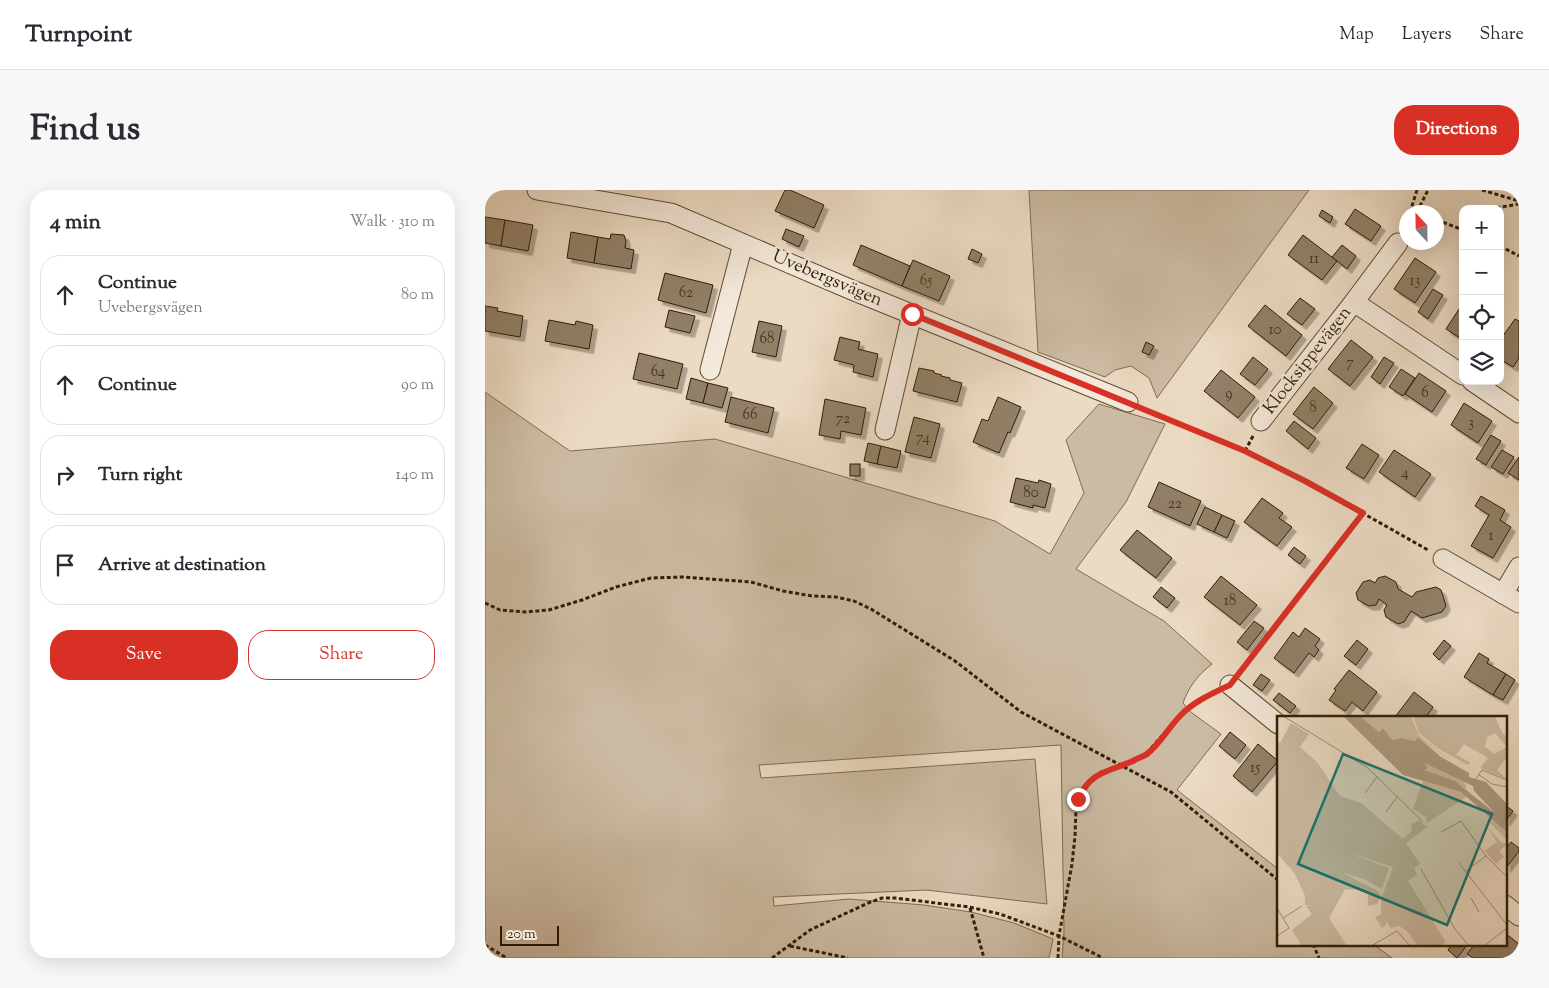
<!DOCTYPE html>
<meta charset="utf-8">
<style>
body{margin:0;font-family:"Sorts Mill Goudy",serif;background:#f7f7f7;color:#2b2b33}
.controls{position:absolute;right:15px;top:15px;display:grid;overflow:hidden;border-radius:10px;box-shadow:0 5px 20px #0002}
.controls button{width:45px;height:45px;display:grid;place-items:center;padding:0;border:0;border-bottom:1px solid #e1e1e2;background:#fff;color:#2b2b33;font:25px sans-serif}
.compass{position:absolute;left:914px;top:15px;width:45px;height:45px;border-radius:50%;background:#fff;box-shadow:0 5px 20px #0002;rotate:338deg}
.scale{position:absolute;left:15px;bottom:12px;width:59px;box-sizing:border-box;padding-left:5px;border:2px solid #2f1d03;border-top:0;font-size:14px;line-height:18px;white-space:nowrap;color:#2f1d03;-webkit-text-stroke:4px #f3e8d9;paint-order:stroke}
.stop{position:absolute;width:15px;height:15px;margin:-11px;border:4px solid #d93025;border-radius:50%;background:#fff}
.stop.end{background:#d93025;border-color:#fff;box-shadow:0 1px 5px #0008}
.list{margin:0;padding:0;list-style:none}
h2{display:flex;justify-content:space-between;align-items:center;height:65px;margin:0;padding:0 20px;font-size:21px}
h2 small{font-size:16px;font-weight:400;color:#7c7c81}
.list li{display:grid;grid-template-columns:32px 1fr auto;gap:15px;align-items:center;box-sizing:border-box;height:80px;margin:0 10px 10px;padding:0 10px;border:1px solid #e1e1e2;border-radius:20px}
.list b{display:block;font-size:19px;white-space:nowrap}
.list p{margin:0;font-size:16px;white-space:nowrap;color:#7c7c81}
.list em{font-size:16px;font-style:normal;color:#7c7c81}
.actions{display:flex;gap:10px;padding:15px 20px}
.actions a{flex:1;padding:11px 0;border:1px solid #d93025;border-radius:20px;text-align:center;font-size:18px;color:#d93025}
.actions .main{background:#d93025;color:#fff}
.icon{flex:none;width:28px;height:28px;fill:none;stroke:currentColor;stroke-width:2;stroke-linecap:round;stroke-linejoin:round}
.map{position:relative;flex:none;width:1034px;height:768px;overflow:hidden;border-radius:20px}
header{display:flex;align-items:center;gap:30px;box-sizing:border-box;height:70px;padding:0 25px;background:#fff;border-bottom:1px solid #e1e1e2}
header strong{font-size:24px}
nav{display:flex;gap:28px;margin-inline-start:auto;font-size:18px}
.intro{display:flex;align-items:center;justify-content:space-between;box-sizing:border-box;height:120px;padding:0 30px}
h1{margin:0;font-size:35px}
.button{padding:12px 22px;border-radius:20px;background:#d93025;color:#fff;font-size:18px;font-weight:700}
main{display:flex;gap:30px;padding:0 30px}
aside{flex:1;background:#fff;border-radius:20px;box-shadow:0 5px 20px #0002}
.map>svg:first-child{display:block}
</style>
<header>
<strong>Turnpoint</strong>
<nav><a>Map</a><a>Layers</a><a>Share</a></nav>
</header>
<div class="intro"><h1>Find us</h1><a class="button">Directions</a></div>
<main>
<aside>
<h2>4 min<small>Walk · 310 m</small></h2>
<ul class="list">
<li><svg class="icon" aria-label="ahead" viewBox="0 0 24 24"><path d="M12 20V5M6 11l6-6 6 6"/></svg><div><b>Continue</b><p>Uvebergsvägen</p></div><em>80 m</em></li>
<li><svg class="icon" aria-label="ahead" viewBox="0 0 24 24"><path d="M12 20V5M6 11l6-6 6 6"/></svg><div><b>Continue</b></div><em>90 m</em></li>
<li><svg class="icon" aria-label="right" viewBox="0 0 24 24"><path d="M7 20v-9h11M14 6l5 5-5 5"/></svg><div><b>Turn right</b></div><em>140 m</em></li>
<li><svg class="icon" aria-label="arrive" viewBox="0 0 24 24"><path d="M6 21V4h12l-3 4 3 4H6"/></svg><div><b>Arrive at destination</b></div></li>
</ul>
<div class="actions"><a class="main">Save</a><a>Share</a></div>
</aside>
<div class="map">
<svg width="1034" height="768" viewBox="0 0 1034 768">
<defs>
<filter id="shadow"><feDropShadow dx="4.5" dy="4.5" stdDeviation="0" flood-color="#0004"/></filter>
</defs>
<rect width="100%" height="100%" fill="#ecdbc4"/>
<filter id="stains"><feTurbulence type="fractalNoise" baseFrequency=".004" numOctaves="4"/><feColorMatrix values="0 0 0 0 .2 0 0 0 0 .09 0 0 0 0 .02 0 0 0 .5 -.17"/></filter>
<radialGradient id="worn" r=".72"><stop offset=".6" stop-color="#630" stop-opacity="0"/><stop offset="1" stop-color="#630" stop-opacity=".3"/></radialGradient>
<g fill="#ccbba3" stroke="#7e6c53">
<path d="M544,0H824L672,208L664,188L646,176L630,180L620,187L553,162Z"/>
<path d="M0,202L85,261L230,249L510,331L565,364L599,303L581,250L614,214L680,234L641,312L591,379L679,431L727,474C713,485 704,496 698,513L707,523L736,544L692,600L793,679V754H888L907,768H577L579,742L576,555L274,575L276,588L550,569L562,714L441,700L288,707L289,716L364,709L439,715L486,722L529,733L568,749L564,768H0Z"/>
</g>
<g fill="#918067" stroke="#2f1d03" filter="url(#shadow)">
<path d="M300,0H305L339,15L329,38L290,21Z"/>
<path d="M870,19L896,36L886,51L860,34Z"/>
<path d="M837,20L848,27L845,33L834,26Z"/>
<path d="M0,27L20,30L16,56L0,53Z"/>
<path d="M20,30L48,35L43,61L16,56Z"/>
<path d="M301,39L319,46L314,57L297,49Z"/>
<path d="M86,42L113,47L109,73L82,68Z"/>
<path d="M126,44L139,45L141,51L140,58L149,60L146,79L109,73L113,47L125,49Z"/>
<path d="M818,45L852,71L837,90L803,65Z"/>
<path d="M376,55L425,76L417,96L368,75Z"/>
<path d="M857,55L871,66L862,79L847,67Z"/>
<path d="M487,59L497,64L493,73L483,69Z"/>
<path d="M930,68L951,82L930,113L909,99Z"/>
<path d="M428,70L465,86L454,111L417,96Z"/>
<path d="M180,83L228,95L221,123L173,110Z"/>
<path d="M948,99L958,105L943,129L933,122Z"/>
<path d="M815,108L830,119L817,135L802,124Z"/>
<path d="M978,113V150L961,139Z"/>
<path d="M780,115L817,145L801,166L763,136Z"/>
<path d="M0,116L13,118L12,121L38,126L35,147L0,141Z"/>
<path d="M184,120L210,126L205,143L180,137Z"/>
<path d="M1030,129L1034,131V168L1028,177L1015,169V150Z"/>
<path d="M64,130L90,135L91,131L108,135L104,159L60,151Z"/>
<path d="M274,131L297,136L291,167L267,162Z"/>
<path d="M355,147L375,152L373,159L393,164L388,187L368,182L369,175L349,170Z"/>
<path d="M866,150L888,167L865,196L843,179Z"/>
<path d="M661,152L669,156L664,165L657,162Z"/>
<path d="M154,163L198,174L192,199L148,189Z"/>
<path d="M768,167L783,179L770,195L755,184Z"/>
<path d="M899,167L909,173L895,194L886,187Z"/>
<path d="M434,178L449,181V183L457,185L456,186L465,188V190L477,193L472,212L428,201Z"/>
<path d="M916,179L930,188L918,206L904,197Z"/>
<path d="M736,180L770,207L753,228L719,201Z"/>
<path d="M934,183L961,201L947,222L920,204Z"/>
<path d="M206,188L223,193L218,213L201,209Z"/>
<path d="M223,193L243,198L237,218L218,213Z"/>
<path d="M829,197L848,213L828,239L808,224Z"/>
<path d="M246,207L289,218L283,243L240,232Z"/>
<path d="M513,207L536,217L525,243L523,242L514,263L488,252L497,229L503,231Z"/>
<path d="M340,209L381,218L376,245L356,241L355,249L334,245Z"/>
<path d="M979,213L1007,231L993,253L966,235Z"/>
<path d="M429,227L455,234L446,268L420,262Z"/>
<path d="M809,231L831,248L823,259L801,241Z"/>
<path d="M1006,245L1016,251L1001,275L991,269Z"/>
<path d="M383,253L396,256L392,274L379,271Z"/>
<path d="M877,254L894,265L879,289L861,278Z"/>
<path d="M396,256L416,261L412,278L392,274Z"/>
<path d="M909,260L946,284L930,307L894,282Z"/>
<path d="M1017,260L1029,267L1018,284L1006,277Z"/>
<path d="M1034,267V290L1023,283Z"/>
<rect x="365" y="274" width="10" height="12"/>
<path d="M531,288L553,293L554,290L566,294L560,318L548,315V318L525,312Z"/>
<path d="M674,292L716,311L705,336L663,317Z"/>
<path d="M996,306L1020,320L1015,330L1026,337L1008,368L986,356L1004,325L990,316Z"/>
<path d="M777,308L798,323L794,328L807,337L792,356L759,332Z"/>
<path d="M720,317L737,325L729,342L712,334Z"/>
<path d="M737,325L750,331L742,348L729,342Z"/>
<path d="M652,340L687,368L671,388L635,360Z"/>
<path d="M809,357L821,366L815,374L803,365Z"/>
<path d="M736,386L772,415L755,435L719,407Z"/>
<path d="M900,386L911,392L913,399L927,407L931,402L951,397L956,400L961,416L957,422L937,428L926,421L919,432L913,434L901,427L899,420L902,415L894,409L891,415L884,416L873,410L871,403L878,392L885,390L890,393L893,388Z"/>
<path d="M676,397L690,408L682,418L668,407Z"/>
<path d="M769,431L779,438L762,460L752,452Z"/>
<path d="M820,438L835,449L830,456L834,460L829,467L824,463L809,483L789,468L808,442L814,447Z"/>
<path d="M872,450L883,459L871,475L859,466Z"/>
<path d="M959,450L966,456L954,470L948,464Z"/>
<path d="M994,463L1004,469L1002,473L1021,484L1008,505L979,487Z"/>
<path d="M864,480L892,502L878,521L867,512L860,521L844,510L851,500L849,499Z"/>
<path d="M776,484L785,490L777,501L768,495Z"/>
<path d="M1021,484L1030,490L1018,510L1008,505Z"/>
<path d="M929,502L948,517L941,527H910Z"/>
<path d="M794,503L811,516L805,523L788,510Z"/>
<path d="M745,542L761,555L750,569L734,556Z"/>
<path d="M773,554L793,571L767,602L748,586Z"/>
<path d="M1020,615L1028,621L1020,632Z"/>
<path d="M1026,652L1034,658V661L1021,678L1020,660Z"/>
<path d="M1020,743L1034,754V764L1031,768H988L982,764L990,754H1020Z"/>
<path d="M967,754H983L972,768L963,760Z"/>
</g>
<g fill="none" stroke-linecap="round" stroke-linejoin="round">
<g stroke="#5e4c33" stroke-width="21">
<g id="minor">
<path d="M52,0L186,23L367,100L643,212"/>
<path d="M869,112L913,53"/>
<path d="M225,180L258,54"/>
<path d="M987,191L1034,223"/>
<path d="M776,231L869,112L978,185"/>
<path d="M400,240L427,124"/>
<path d="M958,369L1034,413"/>
<path d="M1018,404L1034,377"/>
<path d="M745,495L793,534"/>
<path d="M1020,715L1034,726"/>
</g>
</g>
<g stroke="#2f1d03" stroke-width="3" stroke-dasharray="4 2.5" stroke-linecap="butt">
<path d="M932,0L926,19L934,22"/>
<path d="M997,0L1034,11"/>
<path d="M1005,19L1034,14"/>
<path d="M932,22L943,0"/>
<path d="M952,30L978,40"/>
<path d="M1015,39H1017L1015,44"/>
<path d="M1015,56L1034,66"/>
<path d="M660,219L760,261L821,291L943,360"/>
<path d="M760,261L768,246"/>
<path d="M0,413L15,420L40,422L64,420L97,410L131,397L166,388L198,387L266,392L298,401L327,406L351,407L369,411L386,419L470,471L536,522L686,602L793,690"/>
<path d="M756,480L878,323"/>
<path d="M485,718L499,768"/>
<path d="M828,754L834,768"/>
<path d="M0,755L22,768"/>
<path d="M305,756L363,768"/>
<path d="M287,768L325,740L383,713L397,708H410L484,717L515,724L574,746L618,768"/>
<path d="M573,768L574,746L587,674L590,646L591,619L593,609L596,601L606,590L616,582L637,576L661,564L696,524L729,502"/>
</g>
<use href="#minor" stroke="#f3e8d9" stroke-width="19"/>
</g>
<g fill="none" stroke-linecap="round" stroke-linejoin="round">
<path stroke="#d93025" stroke-width="6" d="M427,124L760,261L820,291L878,323L745,495C728,503 708,512 695,526C684,537 675,554 662,564C658,567 652,568 648,571C623,582 606,581 593,609"/>
</g>
<g text-anchor="middle" dominant-baseline="central" stroke-width="4.5" stroke-linejoin="round" paint-order="stroke">
<g font-size="15" fill="#48361c">
<text x="829" y="69">11</text>
<text x="441" y="91">65</text>
<text x="930" y="91">13</text>
<text x="201" y="103">62</text>
<text x="790" y="140">10</text>
<text x="282" y="149">68</text>
<text x="865" y="173">7</text>
<text x="173" y="182">64</text>
<text x="940" y="203">6</text>
<text x="744" y="204">9</text>
<text x="828" y="218">8</text>
<text x="265" y="225">66</text>
<text x="358" y="229">72</text>
<text x="986" y="233">3</text>
<text x="438" y="248">74</text>
<text x="920" y="283">4</text>
<text x="546" y="303">80</text>
<text x="690" y="314">22</text>
<text x="1006" y="346">1</text>
<text x="745" y="411">18</text>
<text x="770" y="578">15</text>
</g>
<g font-size="18" fill="#2f1d03" stroke="#f3e8d9">
<text transform="translate(342 89) rotate(23)">Uvebergsvägen</text>
<text transform="translate(823 171) rotate(-52)">Klocksippevägen</text>
</g>
</g>
<g transform="translate(792 526)">
<rect width="230" height="230" fill="#ecdbc4"/>
<path d="M83,0H134L142,20L177,47L141,21L138,25L124,22L114,24L106,12L102,16ZM136,0H218L225,17L230,21V41L220,54L230,63L203,52L211,42L187,28L179,39L193,46L191,49L162,33L142,17ZM218,17L230,31L217,38L208,31L210,21ZM14,7L32,18L23,31L40,46L63,80L84,87L126,123L134,116L135,108L142,104L150,111L129,127L143,148L137,152L140,159L131,165L169,226L163,230H141L130,215L122,210L114,212L107,202L110,208L105,212L98,201L104,198V183L116,151L72,137L112,152L105,173L89,164L66,157L99,174L104,179L100,188L91,190V178L84,174L68,173L52,202L70,230H25L15,214L35,198L29,190L35,189H28V180L18,158L0,137V25L3,27ZM147,47L187,66L190,73L147,54L144,51L151,52ZM146,65L184,76L191,80L150,107L149,101L136,93ZM218,102L230,116V124L210,104ZM210,111L224,126L230,128L222,135L227,141L219,148L208,135L220,126Z" fill="#ccbba3" fill-rule="evenodd"/>
<path d="M66,0H83L102,16L106,12L115,24L124,22L138,25L141,21L164,41L192,57V61L209,66L230,88V116L184,76L126,59ZM147,47L196,70L197,75L218,97L178,65L147,54L151,52Z" fill="#ac9a82" fill-rule="evenodd"/>
<path fill="none" stroke="#a08f77" stroke-width="1" d="M6,0L91,52L146,106M201,58L215,68L230,71M196,67L205,54L230,64M88,77L100,61M109,96L120,81M164,116L184,105L209,140L189,155M209,140L230,161M182,147L230,209M144,153L178,213L192,230M194,182L202,196M0,192L6,202L25,190M0,220L12,212L6,202M94,230L120,215L133,230M207,230L230,212"/>
<path fill="#0f766e" fill-opacity="0.15" stroke="#0f766e" stroke-width="2.5" d="M66,38L215,98L170,209L21,148Z"/>
<rect width="230" height="230" fill="none" stroke="#2f1d03" stroke-width="2.5"/>
</g>
<rect width="100%" height="100%" filter="url(#stains)"/>
<rect width="100%" height="100%" fill="url(#worn)"/>
</svg>
<div class="controls">
<button>+</button>
<button>−</button>
<button><svg class="icon" aria-label="locate" viewBox="0 0 24 24"><circle cx="12" cy="12" r="6"/><path d="M12 2v4M12 18v4M2 12h4M18 12h4"/></svg></button>
<button><svg class="icon" aria-label="layers" viewBox="0 0 24 24"><path d="M12 4l9 5-9 5-9-5zM3 14l9 5 9-5"/></svg></button>
</div>
<svg class="compass" viewBox="-18 -18 36 36"><path d="M0-13l5 13h-10z" fill="#e53935"/><path d="M0 13l5-13h-10z" fill="#7c7c81"/></svg>
<div class="scale">20 m</div>
<div class="stop" style="left:427px;top:124px"></div>
<div class="stop end" style="left:593px;top:609px"></div>
</div>
</main>
